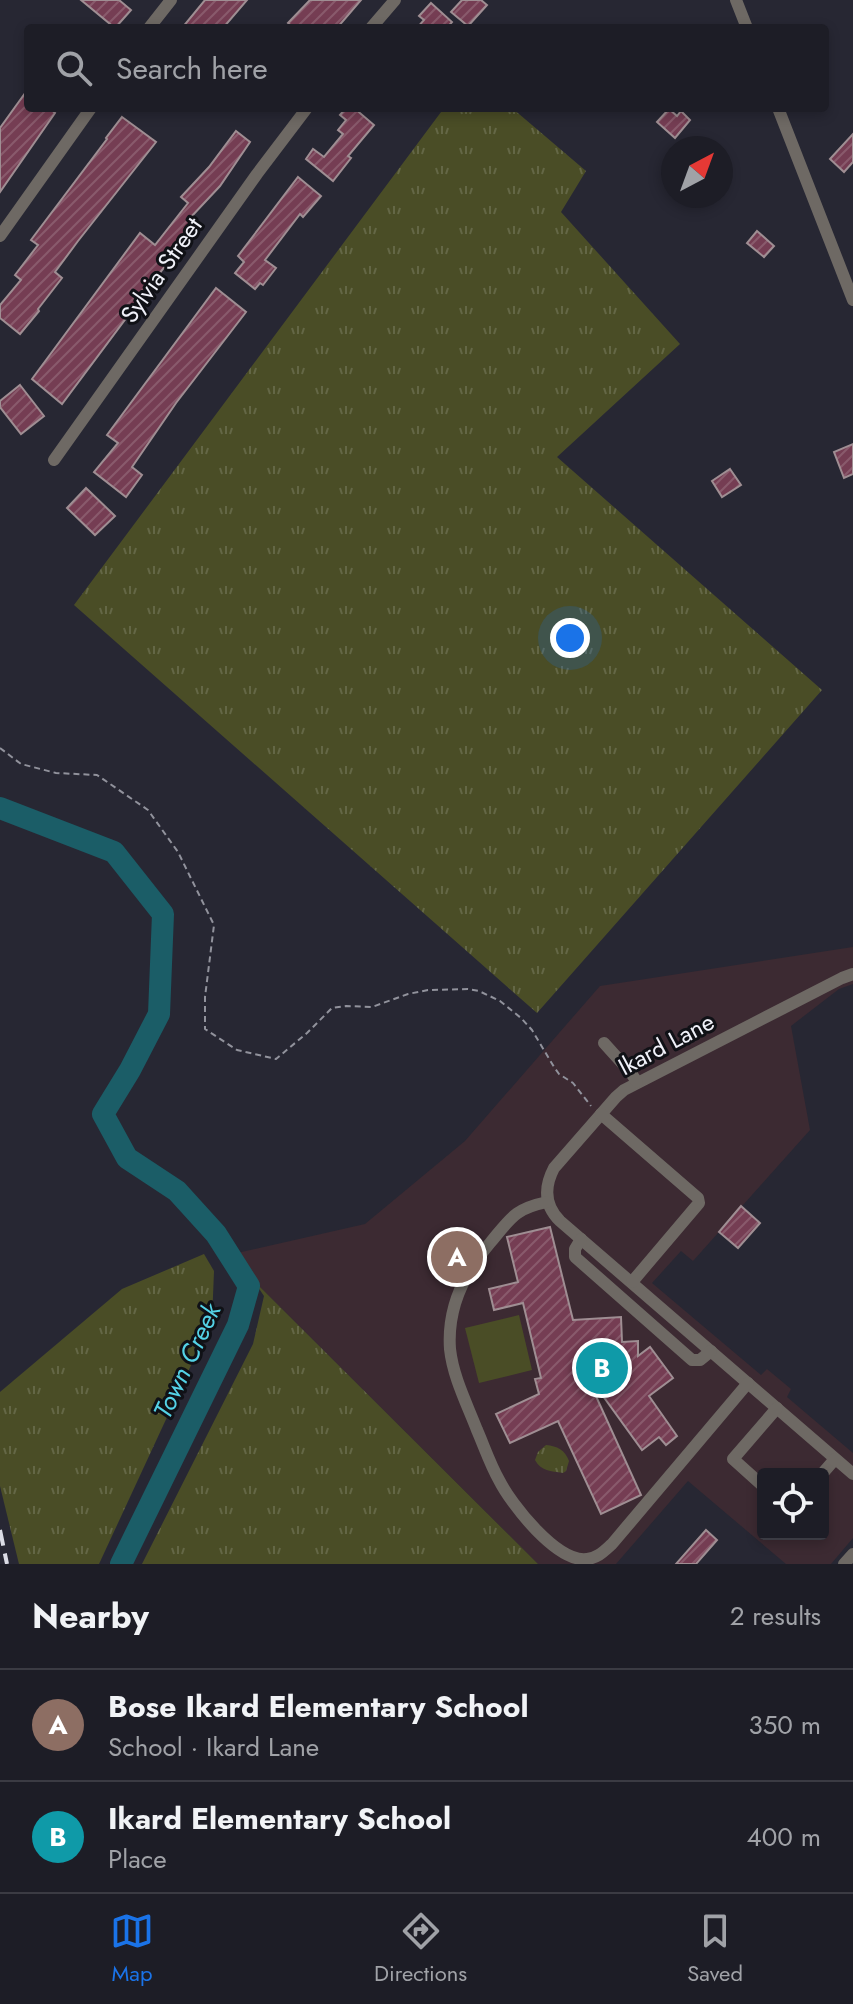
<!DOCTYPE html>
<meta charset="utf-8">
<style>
body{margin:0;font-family:Jost,sans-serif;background:#25262e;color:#f1f3f6}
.controls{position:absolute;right:24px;bottom:24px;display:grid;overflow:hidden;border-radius:8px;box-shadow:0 4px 12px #0003}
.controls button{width:72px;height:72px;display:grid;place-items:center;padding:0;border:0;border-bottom:2px solid #3b3b43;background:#1d1d26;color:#f1f3f6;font:40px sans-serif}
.compass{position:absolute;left:661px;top:136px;width:72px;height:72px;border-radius:50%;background:#1d1d26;box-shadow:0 4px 12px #0003;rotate:41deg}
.you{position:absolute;left:570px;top:638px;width:28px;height:28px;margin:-20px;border:6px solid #fff;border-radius:50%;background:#1a73e8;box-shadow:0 0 0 12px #1a73e833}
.badge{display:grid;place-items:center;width:52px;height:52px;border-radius:50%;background:#1a73e8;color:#fff;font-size:26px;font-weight:700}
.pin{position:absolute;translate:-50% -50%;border:4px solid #fff;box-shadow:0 2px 8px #0006}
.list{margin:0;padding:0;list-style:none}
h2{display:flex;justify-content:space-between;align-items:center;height:104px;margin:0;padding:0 32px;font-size:34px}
h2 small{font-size:26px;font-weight:400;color:#a0a2a7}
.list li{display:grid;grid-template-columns:52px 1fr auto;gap:24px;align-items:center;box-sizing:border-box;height:112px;padding:0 32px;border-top:2px solid #3b3b43}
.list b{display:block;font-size:30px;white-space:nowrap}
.list p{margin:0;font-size:26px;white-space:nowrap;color:#a0a2a7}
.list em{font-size:26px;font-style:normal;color:#a0a2a7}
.icon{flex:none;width:44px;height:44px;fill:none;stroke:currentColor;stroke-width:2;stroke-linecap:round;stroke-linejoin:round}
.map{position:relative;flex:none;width:853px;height:1564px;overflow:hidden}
.search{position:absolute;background:#1d1d26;box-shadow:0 4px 12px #0003;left:24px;right:24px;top:24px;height:88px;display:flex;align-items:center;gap:20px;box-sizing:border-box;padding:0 28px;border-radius:8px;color:#a0a2a7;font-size:30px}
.sheet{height:328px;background:#1d1d26}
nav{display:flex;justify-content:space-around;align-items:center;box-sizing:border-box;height:112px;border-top:2px solid #3b3b43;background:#1d1d26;font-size:22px;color:#a0a2a7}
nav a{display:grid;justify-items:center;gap:4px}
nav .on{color:#1a73e8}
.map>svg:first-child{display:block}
</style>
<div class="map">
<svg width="853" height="1564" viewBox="0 0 853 1564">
<defs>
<pattern id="grass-tufts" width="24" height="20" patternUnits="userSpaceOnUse" patternTransform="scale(2)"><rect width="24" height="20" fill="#4a4d26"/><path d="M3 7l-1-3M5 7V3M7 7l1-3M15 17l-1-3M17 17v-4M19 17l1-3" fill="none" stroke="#646746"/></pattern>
<pattern id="building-hatch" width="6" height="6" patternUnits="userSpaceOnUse" patternTransform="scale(2)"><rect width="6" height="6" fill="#753d53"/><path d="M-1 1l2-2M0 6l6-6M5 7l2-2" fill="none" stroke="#895a6c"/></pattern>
</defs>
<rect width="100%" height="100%" fill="#272733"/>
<path fill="#3c2a32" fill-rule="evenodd" d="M853,947V984L839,989L791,1026L810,1130L693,1261L681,1251L652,1283L761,1375L767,1369L791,1389L787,1397L853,1453V1538L831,1564H786L688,1481L616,1564H538L254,1281L237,1253L365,1224L465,1141L600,986ZM763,1474H823V1534H763Z"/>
<g fill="url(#grass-tufts)">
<path d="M444,108H512L586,171L561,212L680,344L557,457L822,690L537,1013L74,605Z"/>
<path d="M204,1254L214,1271L212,1320L99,1564H19L0,1486V1392L122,1289Z"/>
<path d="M254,1281L538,1564H142L253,1344L264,1296Z"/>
<path d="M546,1445C557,1446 565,1450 569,1461L566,1471L563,1473C551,1471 541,1471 535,1460L538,1452Z"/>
</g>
<path fill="#4a4d26" d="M519,1315L532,1370L479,1383L465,1328Z"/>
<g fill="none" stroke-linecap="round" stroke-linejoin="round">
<path stroke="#1b5d67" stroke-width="22" d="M0,808L114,852L163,914L159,1014L130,1070L103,1114L127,1158L177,1191L216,1234L249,1286L238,1325L121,1564"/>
</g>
<g fill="url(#building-hatch)" stroke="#9f8e93" stroke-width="2">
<path d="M81,0H119L131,10L115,28Z"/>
<path d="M205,0H247L223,28H182Z"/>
<path d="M310,0H361L337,28H294L288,23Z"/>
<path d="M462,0H481L487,5L468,26L451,12Z"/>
<path d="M431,3L452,22L447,28H417L424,20L419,16Z"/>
<path d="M28,89V108H49L55,113L0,192V128Z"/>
<path d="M346,108H354L374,125L348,156L351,158L333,181L306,159L313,149L324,157L343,134L338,130L346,120L340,115Z"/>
<path d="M669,109L677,116L681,111L690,120L675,138L657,122Z"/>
<path d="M122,117L156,142L78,241L55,272L62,278L38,309L39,311L20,334L0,318V305L21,280L15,275L38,245L31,240L107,139L106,138Z"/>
<path d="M236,131L250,142L220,186L191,217L195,221L168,255L171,258L62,404L32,379L140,233L155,245L188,203L181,197L209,167Z"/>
<path d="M853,134V162L844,172L830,159Z"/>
<path d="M298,177L321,196L303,217L300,214L265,260L276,268L263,285L260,283L255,289L235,273L244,262L238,256Z"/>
<path d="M757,231L774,246L764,257L747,243Z"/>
<path d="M216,288L246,312L176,403L132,467L142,475L126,497L94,472L118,443L107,435Z"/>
<path d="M20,385L44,416L21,434L0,407V401Z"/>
<path d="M853,444V474L844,478L834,452Z"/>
<path d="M730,469L741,485L722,497L712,481Z"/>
<path d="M86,488L115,516L95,535L67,508Z"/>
<path d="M741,1206L760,1223L738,1248L719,1232Z"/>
<path d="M550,1227L573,1320L621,1317L622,1342L638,1341V1356L650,1347L673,1378L649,1396L677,1436L666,1445L659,1437L642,1450L600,1392L595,1394L641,1495L601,1514L558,1421L510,1443L496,1414L539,1394L535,1379L541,1378L523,1303L494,1310L489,1289L518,1282L507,1237Z"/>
<path d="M706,1530L717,1540L696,1564H676Z"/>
</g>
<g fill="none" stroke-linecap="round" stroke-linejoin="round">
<path stroke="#91929c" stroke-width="2" stroke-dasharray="6 4" stroke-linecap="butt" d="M0,748L21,764L56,773L97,775L148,810L178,852L214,925L205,997V1029L237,1050L276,1059L307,1033L332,1008L346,1006L372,1007L408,994L428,990L468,989L479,991L500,1001L521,1018L532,1030L554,1067L559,1074L573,1083L591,1106"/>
<g stroke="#6e6964" stroke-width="12">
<path d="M736,0L747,28"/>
<path d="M149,28L171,0"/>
<path d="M371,28L395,0"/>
<path d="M778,108L853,300"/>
<path d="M0,236L91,108"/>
<path d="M54,460L257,174L307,108"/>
<path d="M853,974L842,978L624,1090L616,1097L554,1168C544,1187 544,1205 560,1221L853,1474"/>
<path d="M604,1043L631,1073L637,1082"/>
<path d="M601,1114L698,1198L699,1203L632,1282"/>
<path d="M547,1202C514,1209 511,1218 490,1243C464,1273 447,1307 450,1349C453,1377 467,1404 477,1430C484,1446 490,1464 499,1480C511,1504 557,1563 587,1559C598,1558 604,1551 612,1544L748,1383"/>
<path d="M581,1239L575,1249V1257L692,1360H700L711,1351"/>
<path d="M822,1474L835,1459"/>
<path d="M763,1486L733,1459L777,1408"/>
<path d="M844,1564L853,1554"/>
</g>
<path stroke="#dbdce5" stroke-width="4" stroke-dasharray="16 8" stroke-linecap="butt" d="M0,1530L7,1564"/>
</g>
<g text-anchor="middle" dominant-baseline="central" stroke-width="6" stroke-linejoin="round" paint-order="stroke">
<g font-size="24" fill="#f0f1f9" stroke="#101116">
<text transform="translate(161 270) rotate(-55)">Sylvia Street</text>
<text transform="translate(666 1044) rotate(-28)">Ikard Lane</text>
</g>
<g font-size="26" font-style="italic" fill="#54d2e6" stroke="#101116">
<text transform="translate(187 1361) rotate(-65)">Town Creek</text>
</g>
</g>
</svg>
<div class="controls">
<button><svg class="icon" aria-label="locate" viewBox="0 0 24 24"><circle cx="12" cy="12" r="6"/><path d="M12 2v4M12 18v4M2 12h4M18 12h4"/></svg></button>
</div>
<svg class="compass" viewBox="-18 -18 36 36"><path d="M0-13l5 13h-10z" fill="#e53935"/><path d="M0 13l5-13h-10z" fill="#a0a2a7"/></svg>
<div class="you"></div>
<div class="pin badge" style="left:457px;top:1257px;background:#8d6e63">A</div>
<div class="pin badge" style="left:602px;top:1368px;background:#0f9aa8">B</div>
<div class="search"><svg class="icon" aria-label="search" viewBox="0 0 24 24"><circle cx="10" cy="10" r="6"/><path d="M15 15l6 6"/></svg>Search here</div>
</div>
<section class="sheet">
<h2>Nearby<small>2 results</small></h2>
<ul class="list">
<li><span class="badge" style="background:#8d6e63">A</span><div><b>Bose Ikard Elementary School</b><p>School · Ikard Lane</p></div><em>350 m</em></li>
<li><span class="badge" style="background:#0f9aa8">B</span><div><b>Ikard Elementary School</b><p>Place</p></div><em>400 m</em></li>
</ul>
</section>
<nav>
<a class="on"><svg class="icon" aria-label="map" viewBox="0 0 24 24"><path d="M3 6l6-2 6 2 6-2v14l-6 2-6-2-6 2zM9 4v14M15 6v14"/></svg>Map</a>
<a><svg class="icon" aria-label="directions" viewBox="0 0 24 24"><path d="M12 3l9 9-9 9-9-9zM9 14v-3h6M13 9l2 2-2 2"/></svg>Directions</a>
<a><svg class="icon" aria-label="saved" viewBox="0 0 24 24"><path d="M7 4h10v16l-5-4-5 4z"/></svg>Saved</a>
</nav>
